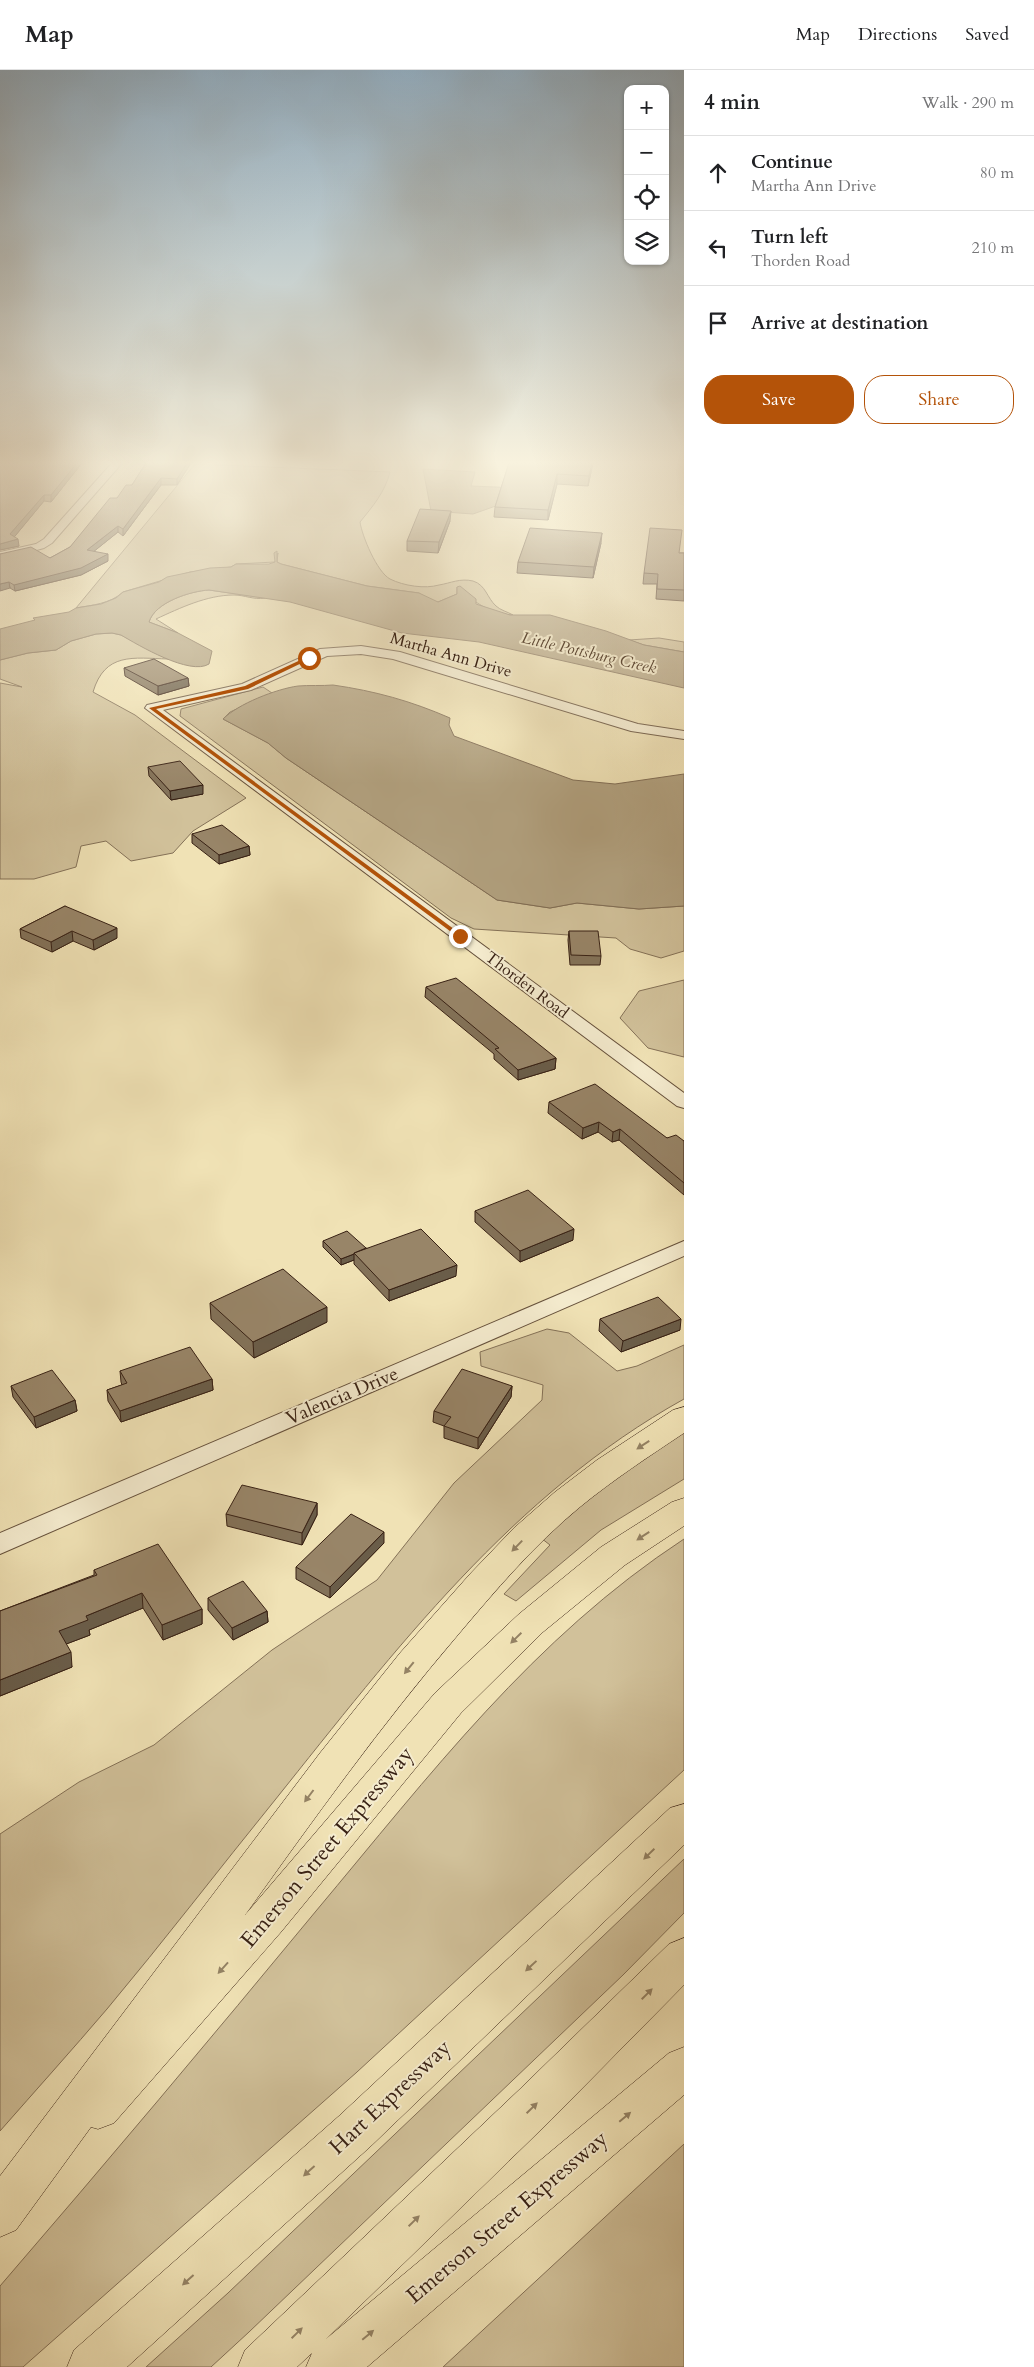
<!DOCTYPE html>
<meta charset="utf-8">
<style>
body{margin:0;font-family:Cardo,serif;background:#f2f2f2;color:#202124}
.controls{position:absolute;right:15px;top:15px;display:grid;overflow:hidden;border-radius:10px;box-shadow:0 1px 4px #0004}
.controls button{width:45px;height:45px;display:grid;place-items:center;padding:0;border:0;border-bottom:1px solid #e0e0e0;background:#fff;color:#202124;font:25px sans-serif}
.stop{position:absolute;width:15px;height:15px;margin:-11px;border:4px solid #b45309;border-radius:50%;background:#fff}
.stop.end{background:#b45309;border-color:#fff;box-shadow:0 1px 5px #0008}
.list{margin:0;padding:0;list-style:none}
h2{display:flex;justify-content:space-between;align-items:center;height:65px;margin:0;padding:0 20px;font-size:21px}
h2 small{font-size:16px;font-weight:400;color:#757577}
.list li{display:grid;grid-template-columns:32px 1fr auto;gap:15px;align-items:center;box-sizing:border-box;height:75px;padding:0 20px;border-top:1px solid #e0e0e0}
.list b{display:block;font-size:19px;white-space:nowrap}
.list p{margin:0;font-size:16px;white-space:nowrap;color:#757577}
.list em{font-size:16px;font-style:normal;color:#757577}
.actions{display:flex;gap:10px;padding:15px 20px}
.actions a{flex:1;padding:11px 0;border:1px solid #b45309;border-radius:20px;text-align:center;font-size:18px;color:#b45309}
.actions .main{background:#b45309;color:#fff}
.icon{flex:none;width:28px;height:28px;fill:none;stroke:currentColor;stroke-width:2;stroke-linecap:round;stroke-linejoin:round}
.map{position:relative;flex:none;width:684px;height:2297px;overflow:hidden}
header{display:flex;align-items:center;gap:30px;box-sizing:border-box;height:70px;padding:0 25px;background:#fff;border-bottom:1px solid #e0e0e0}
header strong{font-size:24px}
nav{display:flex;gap:28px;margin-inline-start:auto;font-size:18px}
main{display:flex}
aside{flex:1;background:#fff}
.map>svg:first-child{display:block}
</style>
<header>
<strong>Map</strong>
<nav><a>Map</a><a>Directions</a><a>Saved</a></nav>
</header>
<main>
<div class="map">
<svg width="684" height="2297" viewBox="0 0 684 2297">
<rect width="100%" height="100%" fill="#f0e2b5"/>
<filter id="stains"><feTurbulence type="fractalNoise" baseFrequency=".004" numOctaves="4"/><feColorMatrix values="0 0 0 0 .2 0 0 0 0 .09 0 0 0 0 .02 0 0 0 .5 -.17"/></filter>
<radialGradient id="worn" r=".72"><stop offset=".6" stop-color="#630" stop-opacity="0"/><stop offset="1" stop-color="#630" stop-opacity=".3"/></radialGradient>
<g fill="#d1c19a" stroke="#847157">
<path d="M195,394L390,402C385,422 373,436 360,452C362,466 377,502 390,509C404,516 425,519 439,515C451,513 460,508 473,511C486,515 487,528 496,536C500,540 508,542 513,545C490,544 474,532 457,517V524L438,532H433L419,523L367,516L281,494L277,492L278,483L275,492L236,494L231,497L190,502L123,522C110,534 92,535 76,538Z"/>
<path d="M209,520L265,528C253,530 245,525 234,525C207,525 180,538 156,549L178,563L149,552C155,532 191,521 209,520Z"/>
<path d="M112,563L121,565L168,589C133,588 105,582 93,622L135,645L246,728L193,761L173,783L131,791L106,771L81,776L76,797L34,809H0V613L22,617L0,609V590L28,583L56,580L71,571L96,564Z"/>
<path d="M659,568L684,572V582L644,575L629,570Z"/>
<path d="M263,617L272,623L230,642L223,649L268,673L286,688L497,830L550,838L577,833L639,839L684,836V881L661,888L630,879L616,868L474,859L451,848L180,646L181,639Z"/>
<path d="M684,910V987L648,978L620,948L639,921Z"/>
<path d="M547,1259L569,1263L617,1301L637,1296L684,1275V1329C513,1424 395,1580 275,1730C219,1799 164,1871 107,1939C72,1980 36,2020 0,2061V1764L79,1712L154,1675L272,1580L377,1510L454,1413L542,1330L543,1315L481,1296L480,1282Z"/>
<path d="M684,1360V1409L601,1460L516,1531L504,1524L550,1475L541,1468L587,1428Z"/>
<path d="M684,1469V1700L357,2002L23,2297H0V2216C107,2092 212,1967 316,1841C430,1705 533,1568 684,1469Z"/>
<path d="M684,1789V1843L623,1905L249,2262L211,2297H146L228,2223Z"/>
<path d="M684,2074V2297H443Z"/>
</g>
<g fill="#b1a07e" stroke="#816d54">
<path d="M423,399L475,402L471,416L544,419L473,444L431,441Z"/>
<path d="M277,481V492L281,494L367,516L419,523L438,532L457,524V517L460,516L476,529V534L510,545H550L606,561L644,575L684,582V618L479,572L402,563L290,532L209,520C191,521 155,532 149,552L178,563L212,581L209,594C190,606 138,575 121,565L112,563L96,564L71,571L56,580L28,583L0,590V559L35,550L33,548L69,542L76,538L101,534L116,528L123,522L159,512L167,507L210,498L231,497L236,494H269L275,492L274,483Z"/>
<path d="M333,615C375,621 411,631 450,648L449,655L454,666L573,710L615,714L684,704V836L639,839L577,833L550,838L497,830L286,688L268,673L223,649C238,634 276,619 298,616C309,615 322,616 333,615Z"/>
</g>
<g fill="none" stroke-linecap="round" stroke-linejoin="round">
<g stroke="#66513c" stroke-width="2">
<g id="street">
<path d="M112,393H122L52,473L44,478L0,490V482L36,474L44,469Z"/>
<path d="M361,576L400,582L638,654L684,661V669L631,661L393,589L361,584L327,586L251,620L163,640L684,1023V1038L677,1036L145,638L147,635L242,614L320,579Z"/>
<path d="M684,1171V1186L0,1484V1463Z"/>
</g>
</g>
<g stroke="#382114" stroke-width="1">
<g id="highway">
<path d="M684,1337V1363C648,1387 613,1410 580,1437C534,1475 495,1521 457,1566C381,1655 313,1750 245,1845L435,1623L519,1544L601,1477L672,1432L684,1428V1456L625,1495L543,1562L461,1643L281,1862L114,2053L98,2059L91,2057L16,2160L0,2167V2106L320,1683L400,1583L470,1504L514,1458L555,1422L597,1390L673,1340Z"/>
<path d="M684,1734V1775L371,2076L127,2297H67L74,2280L339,2046L670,1738Z"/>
<path d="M684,1868V1915L552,2049L326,2269L669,1983L684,1977V2025L367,2297H306L312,2283L297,2297H238L245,2280L520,2019L669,1874Z"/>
</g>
</g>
<use href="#street" fill="#f5eccf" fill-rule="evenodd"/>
<use href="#highway" fill="#f0e2b5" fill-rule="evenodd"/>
</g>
<g fill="#837259" stroke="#382114">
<path d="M0,393H82L51,432L44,431L14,467L19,476L0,480Z"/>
<path d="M146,393H191L177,415H161L123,466L118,462L94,481L108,491L81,505L15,521L10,518L0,484L50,488L70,477L117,428L132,415Z"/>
<path d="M509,393H593L588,416L557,414L548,450L494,447L495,437Z"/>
<path d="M450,451L438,483L407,481V471Z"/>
<path d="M601,473L593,508L517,503L518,492Z"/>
<path d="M680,483H684V531L656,529L657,514H643L644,503Z"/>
<path d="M124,598L188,608L189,616L158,625L125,606Z"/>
<path d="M148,697L203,724L171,730L149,706Z"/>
<path d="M192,764L249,776L250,785L219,794L192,773Z"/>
<path d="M65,836L117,868L94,880L73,871L52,882L21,868L20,859Z"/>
<path d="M569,861L601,886L600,895H570L568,870Z"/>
<path d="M426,917L556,988L555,999L518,1010L494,989V984L425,927Z"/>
<path d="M549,1032L667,1068L684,1071V1125L619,1070L612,1072L598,1062L582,1069L548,1043Z"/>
<path d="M475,1141L573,1170L520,1192L475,1152Z"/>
<path d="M323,1171L366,1178L456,1206L389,1231L354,1194V1190L341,1195L323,1177Z"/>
<path d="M210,1233L327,1252L254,1288L211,1249Z"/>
<path d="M600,1249L680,1260L621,1282L599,1261Z"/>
<path d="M120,1301L212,1309L213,1320L121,1352L108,1331L107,1320L122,1315L121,1312Z"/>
<path d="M11,1316L75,1330L77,1341L36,1358L13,1327Z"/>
<path d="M512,1316L511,1327L478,1379L444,1368V1356L433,1352L434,1341Z"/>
<path d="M317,1433V1445L302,1475L227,1456L226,1444Z"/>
<path d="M384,1473L330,1528L296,1509V1497Z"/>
<path d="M94,1500L202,1539V1554L163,1570L143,1538L89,1560L90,1565L66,1574L72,1597L0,1626V1541L94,1505Z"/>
<path d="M208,1528L267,1541L268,1552L233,1570L208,1540Z"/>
</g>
<g fill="#6a5d49" stroke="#382114">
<path d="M77,393H82L51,432V425Z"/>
<path d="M187,393H191L177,415V409Z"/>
<path d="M592,393H593L588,416L589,406Z"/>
<path d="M557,404V414L548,450V440Z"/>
<path d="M161,408V415L123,466V459Z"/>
<path d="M44,425V431L11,471L10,464Z"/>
<path d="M451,441L450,451L438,483L439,472Z"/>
<path d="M118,456V462L87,487V480Z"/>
<path d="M602,463L601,473L593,508L594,497Z"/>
<path d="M18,469L19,476L0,480V474Z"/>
<path d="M108,484V491L81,505L15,521L14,515Z"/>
<path d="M9,512L10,518L0,521V514Z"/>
<path d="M188,608L189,616L158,625V616Z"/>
<path d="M203,715V724L171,730L170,721Z"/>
<path d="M249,776L250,785L219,794V785Z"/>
<path d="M117,858V868L94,880L93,870Z"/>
<path d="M72,861L73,871L52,882L51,872Z"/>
<path d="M556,988L555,999L518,1010V1000Z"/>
<path d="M599,1052L598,1062L582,1069L583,1058Z"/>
<path d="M620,1059L619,1070L612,1072L613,1062Z"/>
<path d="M574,1159L573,1170L520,1192V1181Z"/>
<path d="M354,1184V1190L341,1195V1189Z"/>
<path d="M457,1195L456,1206L389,1231V1220Z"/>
<path d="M327,1237V1252L254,1288L253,1272Z"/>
<path d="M681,1249L680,1260L621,1282L623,1271Z"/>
<path d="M212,1309L213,1320L121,1352L120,1341Z"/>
<path d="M512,1316L511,1327L478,1379V1368Z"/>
<path d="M75,1330L77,1341L36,1358L34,1347Z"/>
<path d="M317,1433V1445L302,1475V1463Z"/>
<path d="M384,1462V1473L330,1528V1517Z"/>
<path d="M142,1523L143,1538L89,1560L90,1565L61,1576L59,1561L86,1546Z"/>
<path d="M202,1539V1554L163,1570L162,1555Z"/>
<path d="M267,1541L268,1552L233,1570L232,1558Z"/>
<path d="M71,1582L72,1597L0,1626V1610Z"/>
</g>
<g fill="#988568" stroke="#382114">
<path d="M0,393H77L51,425H44L10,464L18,469L0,474Z"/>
<path d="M146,393H187L177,409L161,408L123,459L118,456L87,480L108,484L81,498L14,515L9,512L0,514V484L31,477L50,488L70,477L110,428H117L126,415H132Z"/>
<path d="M509,393H592L589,406L557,404L548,440L495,437Z"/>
<path d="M420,439L451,441L439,472L407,471Z"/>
<path d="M530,458L602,463L594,497L518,492Z"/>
<path d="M650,458L682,460L679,483H684V520L657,519L658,504L644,503Z"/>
<path d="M154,589L188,608L158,616L124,598Z"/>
<path d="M180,691L203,715L170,721L148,697Z"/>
<path d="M222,755L249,776L219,785L192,764Z"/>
<path d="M65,836L117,858L93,870L72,861L51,872L20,859Z"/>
<path d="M569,861H598L601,886L571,885Z"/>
<path d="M456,908L556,988L518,1000L495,979L499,978L426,917Z"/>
<path d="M595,1014L667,1068L676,1065L684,1071V1113L620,1059L613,1062L599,1052L583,1058L549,1032Z"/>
<path d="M528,1120L574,1159L520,1181L475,1141Z"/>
<path d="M421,1159L457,1195L389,1220L354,1183Z"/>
<path d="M347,1161L366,1178L354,1183V1184L341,1189L323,1171Z"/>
<path d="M283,1199L327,1237L253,1272L210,1233Z"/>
<path d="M658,1227L681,1249L623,1271L600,1249Z"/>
<path d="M190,1277L212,1309L120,1341L107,1320L127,1313L120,1301Z"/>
<path d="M462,1299L512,1316L478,1368L444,1356L451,1347L434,1341Z"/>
<path d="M52,1300L75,1330L34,1347L11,1316Z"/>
<path d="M242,1415L317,1433L302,1463L226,1444Z"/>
<path d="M351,1444L384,1462L330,1517L296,1497Z"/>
<path d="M158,1474L202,1539L162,1555L142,1523L86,1546L88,1550L59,1561L71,1582L0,1610V1541L97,1505L94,1500Z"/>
<path d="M243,1511L267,1541L232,1558L208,1528Z"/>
</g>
<defs><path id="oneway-solid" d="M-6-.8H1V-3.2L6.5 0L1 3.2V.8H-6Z" transform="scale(1.25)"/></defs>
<g fill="#948264">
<use href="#oneway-solid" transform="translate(643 1375) rotate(147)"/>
<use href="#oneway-solid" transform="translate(643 1466) rotate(147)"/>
<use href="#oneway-solid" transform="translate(517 1476) rotate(134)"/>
<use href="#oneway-solid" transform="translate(516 1568) rotate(136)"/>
<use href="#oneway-solid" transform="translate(409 1598) rotate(129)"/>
<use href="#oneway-solid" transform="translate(309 1726) rotate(127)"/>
<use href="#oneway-solid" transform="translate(649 1784) rotate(136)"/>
<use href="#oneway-solid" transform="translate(531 1896) rotate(137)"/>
<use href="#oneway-solid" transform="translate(223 1898) rotate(132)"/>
<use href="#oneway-solid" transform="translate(647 1924) rotate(-45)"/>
<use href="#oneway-solid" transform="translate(532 2038) rotate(-44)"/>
<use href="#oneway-solid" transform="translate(625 2047) rotate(-40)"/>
<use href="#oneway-solid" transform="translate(309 2101) rotate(138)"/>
<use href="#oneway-solid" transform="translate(414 2151) rotate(-44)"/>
<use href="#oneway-solid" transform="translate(188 2210) rotate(138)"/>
<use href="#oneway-solid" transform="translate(297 2263) rotate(-44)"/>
<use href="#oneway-solid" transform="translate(368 2265) rotate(-40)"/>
</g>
<linearGradient id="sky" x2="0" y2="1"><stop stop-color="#92acbe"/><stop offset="0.55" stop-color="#f8f2de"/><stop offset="1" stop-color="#f8f2de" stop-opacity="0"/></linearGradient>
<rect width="684" height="714" fill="url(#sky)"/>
<path fill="#b45309" d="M309,586L310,589L248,619L156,639L462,865V867H458L149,638L245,616Z"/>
<g text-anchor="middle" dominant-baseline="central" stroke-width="4" stroke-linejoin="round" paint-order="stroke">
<g font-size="16" font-style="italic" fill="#624d39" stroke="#f5eccf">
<text transform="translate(589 583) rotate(13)">Little Pottsburg Creek</text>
</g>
<g font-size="16" fill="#382114" stroke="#f5eccf">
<text transform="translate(451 585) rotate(16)">Martha Ann Drive</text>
<text transform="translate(527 915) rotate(37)">Thorden Road</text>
</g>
<g font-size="19" fill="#382114" stroke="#f5eccf">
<text transform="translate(342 1326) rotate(-23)">Valencia Drive</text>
</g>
<g font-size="22" fill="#382114" stroke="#f5eccf">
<text transform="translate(327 1777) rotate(-50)">Emerson Street Expressway</text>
<text transform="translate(390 2027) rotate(-43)">Hart Expressway</text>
<text transform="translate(507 2147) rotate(-40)">Emerson Street Expressway</text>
</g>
</g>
<rect width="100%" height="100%" filter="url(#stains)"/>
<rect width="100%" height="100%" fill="url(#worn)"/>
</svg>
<div class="controls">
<button>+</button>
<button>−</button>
<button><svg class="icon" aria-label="locate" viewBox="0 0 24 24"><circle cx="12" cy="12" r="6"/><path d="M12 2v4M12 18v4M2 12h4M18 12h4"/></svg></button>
<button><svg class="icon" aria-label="layers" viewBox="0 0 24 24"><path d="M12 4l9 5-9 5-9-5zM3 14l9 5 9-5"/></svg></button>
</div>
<div class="stop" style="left:309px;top:588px"></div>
<div class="stop end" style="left:460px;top:866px"></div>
</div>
<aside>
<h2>4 min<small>Walk · 290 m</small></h2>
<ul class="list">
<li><svg class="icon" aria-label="ahead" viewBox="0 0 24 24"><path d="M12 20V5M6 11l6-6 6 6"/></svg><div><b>Continue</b><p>Martha Ann Drive</p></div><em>80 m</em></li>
<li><svg class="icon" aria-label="left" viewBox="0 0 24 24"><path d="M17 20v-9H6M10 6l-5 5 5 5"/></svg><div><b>Turn left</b><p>Thorden Road</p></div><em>210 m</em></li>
<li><svg class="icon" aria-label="arrive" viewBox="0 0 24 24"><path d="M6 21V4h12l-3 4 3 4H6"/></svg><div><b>Arrive at destination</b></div></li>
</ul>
<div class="actions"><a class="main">Save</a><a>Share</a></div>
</aside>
</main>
